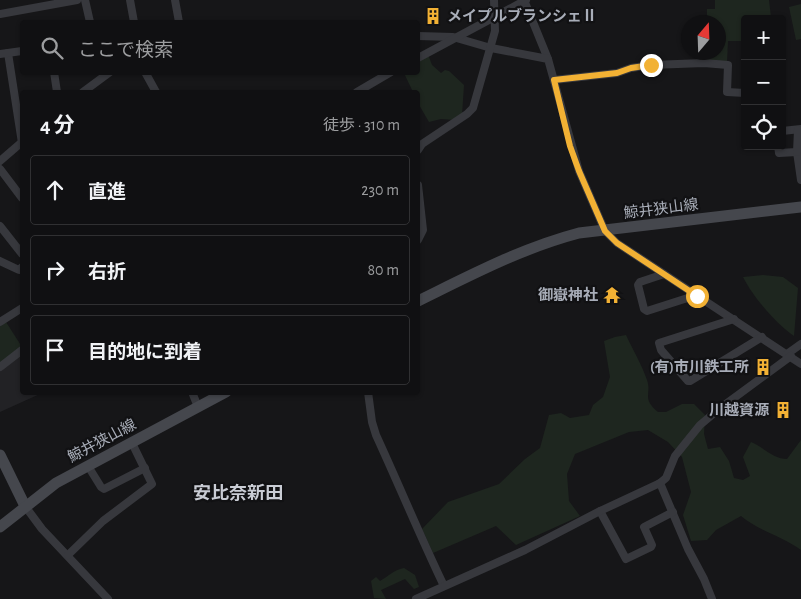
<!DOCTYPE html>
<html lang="ja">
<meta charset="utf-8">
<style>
body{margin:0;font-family:"Alegreya Sans","Noto Sans JP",sans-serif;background:#1e1e20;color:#f1f3f6}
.controls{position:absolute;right:15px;top:15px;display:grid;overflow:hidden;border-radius:5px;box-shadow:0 1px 4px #0004}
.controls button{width:45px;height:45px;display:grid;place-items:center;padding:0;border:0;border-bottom:1px solid #303032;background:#101012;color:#f1f3f6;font:25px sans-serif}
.compass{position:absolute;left:681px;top:15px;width:45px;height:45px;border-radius:50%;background:#101012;box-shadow:0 1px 4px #0004;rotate:19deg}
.stop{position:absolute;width:15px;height:15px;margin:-11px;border:4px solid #f2b134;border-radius:50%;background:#fff}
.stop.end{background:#f2b134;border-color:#fff;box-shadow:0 1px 5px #0008}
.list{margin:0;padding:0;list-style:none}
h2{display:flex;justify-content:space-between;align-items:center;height:65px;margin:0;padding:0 20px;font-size:21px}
h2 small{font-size:16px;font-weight:400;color:#9c9d9f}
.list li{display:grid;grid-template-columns:32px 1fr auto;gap:15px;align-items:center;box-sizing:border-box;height:70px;margin:0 10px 10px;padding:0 10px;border:1px solid #303032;border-radius:5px}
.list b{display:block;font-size:19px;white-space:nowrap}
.list em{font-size:16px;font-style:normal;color:#9c9d9f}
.icon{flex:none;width:28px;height:28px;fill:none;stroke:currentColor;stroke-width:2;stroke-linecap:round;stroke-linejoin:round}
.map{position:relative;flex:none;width:801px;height:599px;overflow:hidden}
.search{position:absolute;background:#101012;box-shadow:0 1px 4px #0004;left:20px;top:20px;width:400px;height:55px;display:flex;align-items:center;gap:12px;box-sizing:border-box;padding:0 18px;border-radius:5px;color:#9c9d9f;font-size:19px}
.panel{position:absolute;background:#101012;box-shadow:0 1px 4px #0004;left:20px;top:90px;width:400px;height:305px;border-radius:5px}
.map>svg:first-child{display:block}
</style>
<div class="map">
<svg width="801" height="599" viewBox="0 0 801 599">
<rect width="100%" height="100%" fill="#161618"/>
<path fill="#222225" d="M22,352V392L42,393L0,412V369Z"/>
<g fill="#1e261f">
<path d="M715,0H769L771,17L745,19V41H728L727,62L706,61V53L718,52V22H707V9H715Z"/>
<path d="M801,4V39L796,40L789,7Z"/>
<path d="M424,57H429L432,65L441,73L445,70L449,71L464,85L462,115L455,120L441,119L429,122L418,103V92H413L404,73L418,72V60Z"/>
<path d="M763,275L783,277L798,288L794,336C776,324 753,297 743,277Z"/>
<path d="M6,322L22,347L0,363V325Z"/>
<path d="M626,335C633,350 642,365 647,380C652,394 641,398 658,412H666L682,404H694L705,415L704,434L708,449L720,447L729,461L734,478L743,480L750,476L743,457L751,442C763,447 774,459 787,459L801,440V550C782,536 759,531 741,516L716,530L707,540L691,541L683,515L691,492L682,457L668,442L648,430L629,432L575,454L567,474L569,501L580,516L516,545L496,526L433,553L422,529L448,502L499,484L525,459L540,448L549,415L561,413L570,418L589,415L593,405L603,397L610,377L604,341L615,337Z"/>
<path d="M404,568L415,575L419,587L414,589L405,579L381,590L386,599L374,598L371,581L376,577L380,581C389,576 393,570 404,568Z"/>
</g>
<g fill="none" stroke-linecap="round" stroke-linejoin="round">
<g stroke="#37383d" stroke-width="8">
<path d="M85,0L90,22"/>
<path d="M130,0L134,22"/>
<path d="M175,0L179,22"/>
<path d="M524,0L548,59"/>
<path d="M0,14L77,0"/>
<path d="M418,36L453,37L491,48L548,59L579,171L605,231L617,243L801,364"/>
<path d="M8,53L22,143"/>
<path d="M0,54L22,51"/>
<path d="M418,58L526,0"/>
<path d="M54,72L57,92"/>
<path d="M145,72L156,92"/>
<path d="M554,80L617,73L631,68L651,65L704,63L728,65L727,92L745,93"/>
<path d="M83,92L110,72"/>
<path d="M357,92L391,72"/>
<path d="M782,131L801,129"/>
<path d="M778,146L779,153L797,152L801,180"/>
<path d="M418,150L422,144L467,114L473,108L495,31L494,0"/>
<path d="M797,152L798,130"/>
<path d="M0,161L22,142"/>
<path d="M0,169L22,198"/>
<path d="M418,185L423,230L418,240"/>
<path d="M0,226L22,254"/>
<path d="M0,261L19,270L22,267"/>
<path d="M664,274L640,282L638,285L644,309L647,311L697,295"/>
<path d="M734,319L659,343L661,350L688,381H690L762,337"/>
<path d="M0,322L22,308"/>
<path d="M787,354L801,344"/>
<path d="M0,367L22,350"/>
<path d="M192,392L198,407"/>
<path d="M368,392L372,422L376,435C399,485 420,536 444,586"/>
<path d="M88,466L101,487L104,489L145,468"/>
<path d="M660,483L688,549L704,579L712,599"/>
<path d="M25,506L42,529L108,599"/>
<path d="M600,511L626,559L651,547L652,545L644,527L673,512"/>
<path d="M68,555L103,521L152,484L132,443"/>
<path d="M416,599L525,550L600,511L660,483L666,478L675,456L700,425L719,409L791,356"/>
</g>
<g stroke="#45474d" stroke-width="11">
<path d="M418,301C471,275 522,248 579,233L801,207"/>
<path d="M0,455L25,506"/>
<path d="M0,527L56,483L226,392"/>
</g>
</g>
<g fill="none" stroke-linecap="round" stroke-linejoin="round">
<path stroke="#f2b134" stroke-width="6" d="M651,65L631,68L617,73L554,80L570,146L579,171L605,231L617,243L697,296"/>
</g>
<defs>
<g id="building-bare" transform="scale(1.35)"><path d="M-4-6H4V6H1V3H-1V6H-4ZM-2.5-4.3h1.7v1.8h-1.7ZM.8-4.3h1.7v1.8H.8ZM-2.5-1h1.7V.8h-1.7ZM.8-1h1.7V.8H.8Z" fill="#f2b134" stroke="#111113" stroke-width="2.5" paint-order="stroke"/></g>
<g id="temple-bare" transform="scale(1.35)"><path d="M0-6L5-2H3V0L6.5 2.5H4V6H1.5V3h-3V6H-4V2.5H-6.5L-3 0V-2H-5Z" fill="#f2b134" stroke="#111113" stroke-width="2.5" paint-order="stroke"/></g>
</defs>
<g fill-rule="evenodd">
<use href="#building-bare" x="433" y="16"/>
<use href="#temple-bare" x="612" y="295"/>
<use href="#building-bare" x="763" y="367"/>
<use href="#building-bare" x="783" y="410"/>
</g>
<g text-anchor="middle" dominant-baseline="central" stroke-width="4.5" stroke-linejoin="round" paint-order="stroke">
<g font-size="15" font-weight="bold" fill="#a8adb8" stroke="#111113" text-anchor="end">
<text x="447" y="16" text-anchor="start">メイプルブランシェⅡ</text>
<text x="598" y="295">御嶽神社</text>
<text x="749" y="367">(有)市川鉄工所</text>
<text x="769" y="410">川越資源</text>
</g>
<g font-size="15" fill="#a8adb8" stroke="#111113">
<text transform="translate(661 209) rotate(-7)">鯨井狭山線</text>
<text transform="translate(102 441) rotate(-28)">鯨井狭山線</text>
</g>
<g font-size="18" font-weight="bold" fill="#c9ccd4" stroke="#111113">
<text x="238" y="494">安比奈新田</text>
</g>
</g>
</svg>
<div class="controls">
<button>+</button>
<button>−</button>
<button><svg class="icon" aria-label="locate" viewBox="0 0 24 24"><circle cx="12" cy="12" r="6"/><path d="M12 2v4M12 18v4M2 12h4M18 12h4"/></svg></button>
</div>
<svg class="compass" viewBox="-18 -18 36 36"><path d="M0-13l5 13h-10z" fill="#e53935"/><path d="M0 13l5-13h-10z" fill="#9c9d9f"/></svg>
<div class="stop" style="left:697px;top:296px"></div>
<div class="stop end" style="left:651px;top:65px"></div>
<div class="search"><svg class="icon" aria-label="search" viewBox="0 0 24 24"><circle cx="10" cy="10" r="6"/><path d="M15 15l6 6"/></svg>ここで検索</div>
<section class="panel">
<h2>4 分<small>徒歩 · 310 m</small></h2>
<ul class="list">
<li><svg class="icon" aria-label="ahead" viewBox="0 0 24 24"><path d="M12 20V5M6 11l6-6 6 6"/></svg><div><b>直進</b></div><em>230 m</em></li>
<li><svg class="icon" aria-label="right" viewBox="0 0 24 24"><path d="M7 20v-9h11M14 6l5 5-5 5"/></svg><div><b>右折</b></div><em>80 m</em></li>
<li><svg class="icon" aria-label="arrive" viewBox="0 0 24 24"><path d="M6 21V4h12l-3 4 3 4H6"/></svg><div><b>目的地に到着</b></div></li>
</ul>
</section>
</div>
